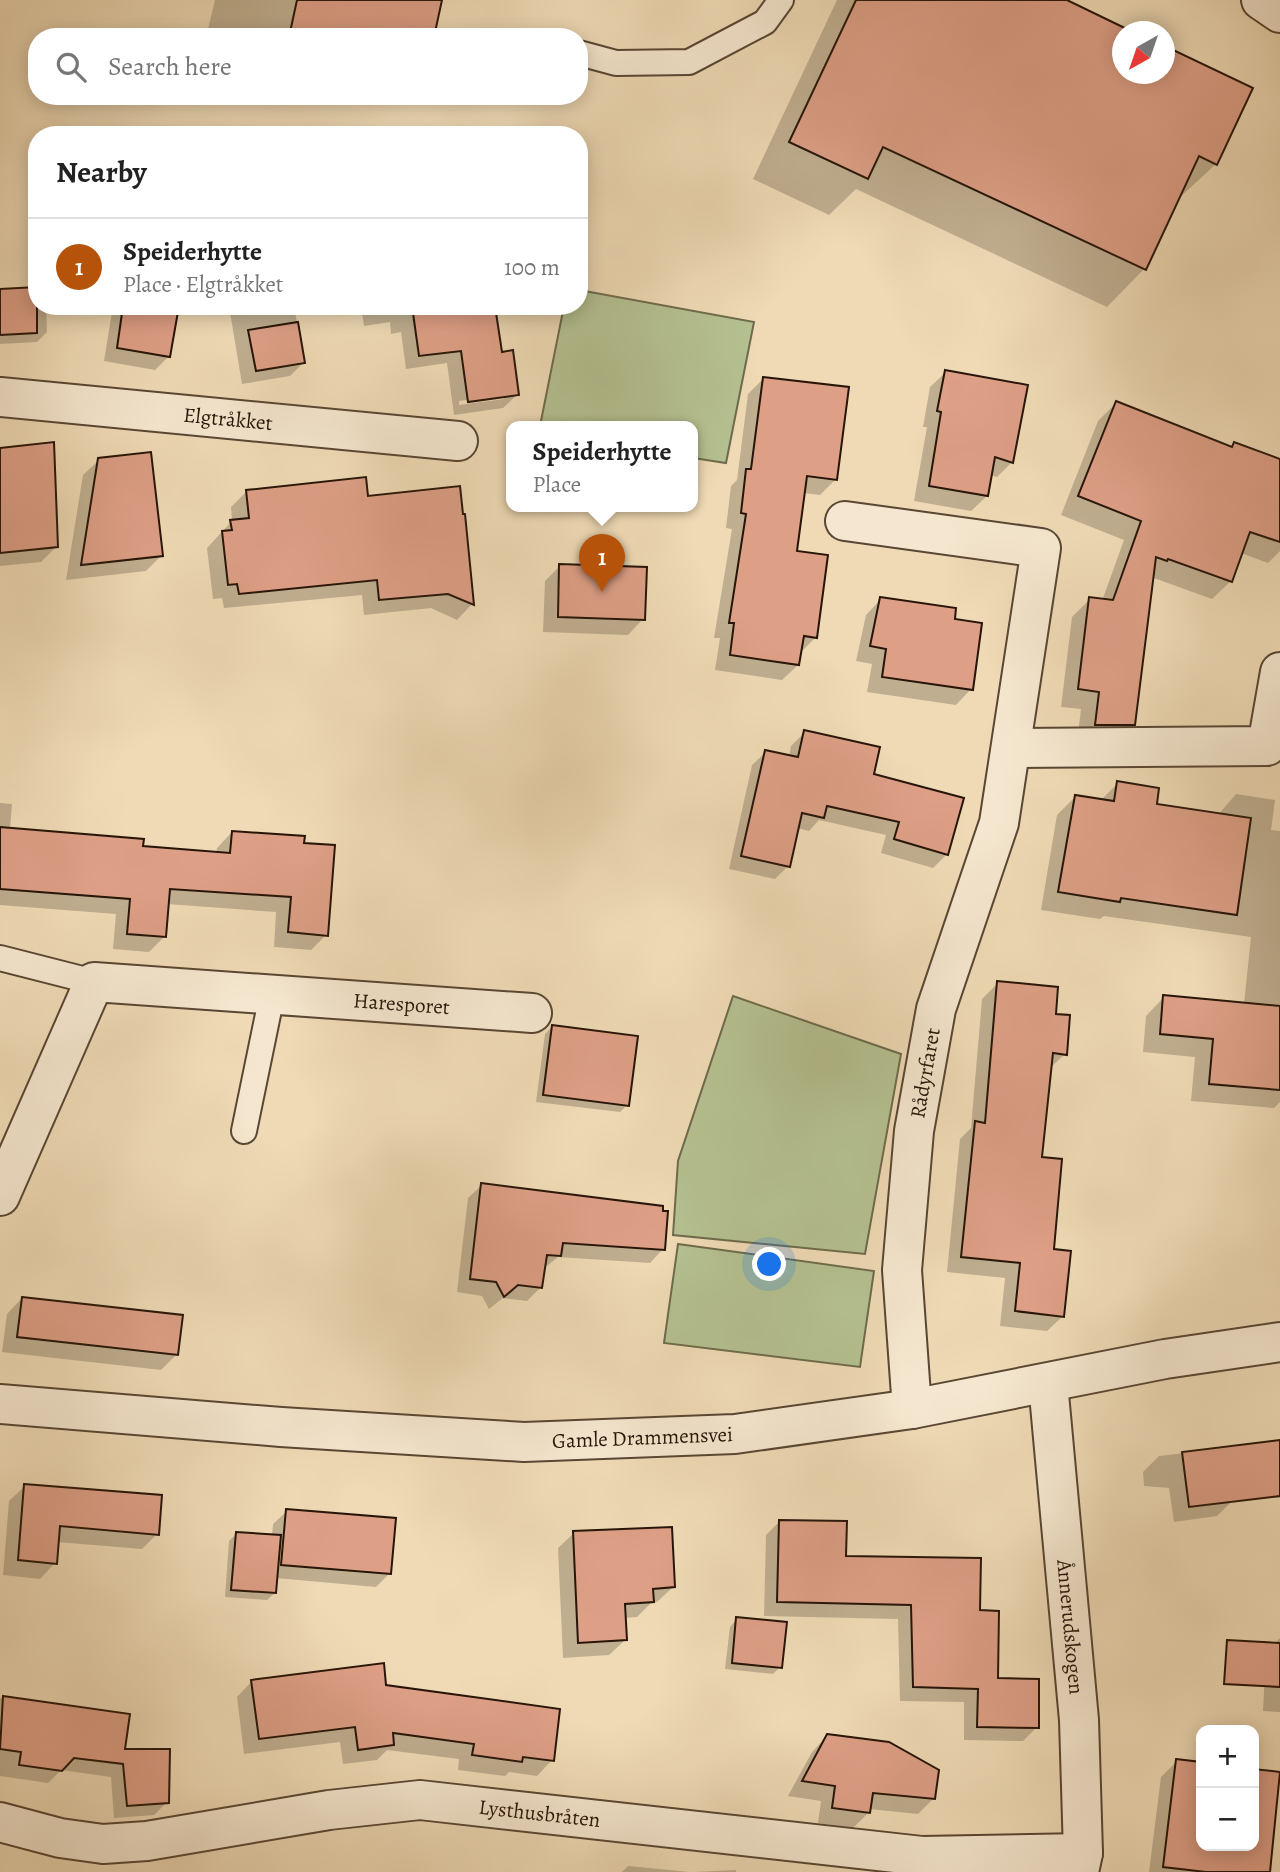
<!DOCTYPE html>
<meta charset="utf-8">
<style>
body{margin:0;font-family:Alegreya,serif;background:#f2f2f2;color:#222}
.controls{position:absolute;right:21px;bottom:21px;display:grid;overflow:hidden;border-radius:14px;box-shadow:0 4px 18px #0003}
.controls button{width:63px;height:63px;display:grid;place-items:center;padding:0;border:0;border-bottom:2px solid #e0e0e0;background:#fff;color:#222;font:35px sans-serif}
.compass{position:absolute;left:1112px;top:21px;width:63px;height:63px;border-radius:50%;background:#fff;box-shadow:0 4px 18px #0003;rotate:220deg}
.you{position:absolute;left:770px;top:1265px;width:24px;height:24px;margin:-18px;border:5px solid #fff;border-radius:50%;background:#1a73e8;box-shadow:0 0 0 10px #1a73e833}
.badge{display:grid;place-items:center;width:46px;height:46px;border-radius:50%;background:#b45309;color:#fff;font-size:23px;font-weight:700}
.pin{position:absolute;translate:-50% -58px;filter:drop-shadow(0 2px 4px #0008)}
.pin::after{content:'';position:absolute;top:37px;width:24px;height:21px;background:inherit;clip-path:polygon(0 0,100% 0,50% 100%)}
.popup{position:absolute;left:506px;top:421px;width:192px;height:91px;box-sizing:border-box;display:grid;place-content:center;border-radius:14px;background:#fff;filter:drop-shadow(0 2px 5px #0005);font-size:23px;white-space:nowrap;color:#767676}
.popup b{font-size:26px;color:#222}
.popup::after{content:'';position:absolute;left:50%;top:100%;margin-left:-14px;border:14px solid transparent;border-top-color:#fff}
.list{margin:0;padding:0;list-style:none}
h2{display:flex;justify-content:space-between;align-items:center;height:91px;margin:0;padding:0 28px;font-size:30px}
h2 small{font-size:23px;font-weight:400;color:#767676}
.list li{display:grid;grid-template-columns:46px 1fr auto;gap:21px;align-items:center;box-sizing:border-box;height:98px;padding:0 28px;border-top:2px solid #e0e0e0}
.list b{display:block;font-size:26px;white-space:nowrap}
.list p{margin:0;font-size:23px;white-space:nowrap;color:#767676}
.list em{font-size:23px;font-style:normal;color:#767676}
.icon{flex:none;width:38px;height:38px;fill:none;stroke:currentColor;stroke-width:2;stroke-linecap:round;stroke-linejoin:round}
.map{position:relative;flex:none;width:1280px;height:1872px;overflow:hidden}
.search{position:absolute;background:#fff;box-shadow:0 4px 18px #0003;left:28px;top:28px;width:560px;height:77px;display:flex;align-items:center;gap:18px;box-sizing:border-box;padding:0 24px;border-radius:28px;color:#767676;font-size:26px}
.panel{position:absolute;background:#fff;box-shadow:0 4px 18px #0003;left:28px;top:126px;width:560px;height:189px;border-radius:28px}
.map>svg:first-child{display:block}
</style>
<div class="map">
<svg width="1280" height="1872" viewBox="0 0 1280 1872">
<rect width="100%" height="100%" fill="#efdab5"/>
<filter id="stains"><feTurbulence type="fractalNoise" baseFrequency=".00286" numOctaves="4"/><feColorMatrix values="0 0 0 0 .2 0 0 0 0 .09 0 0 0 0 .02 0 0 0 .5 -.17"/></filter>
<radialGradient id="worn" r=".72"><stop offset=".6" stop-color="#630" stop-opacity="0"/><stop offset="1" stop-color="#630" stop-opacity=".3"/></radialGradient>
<g fill="#b5c191" stroke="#6e6b4d" stroke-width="2">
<path d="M579,290L754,322L726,463L693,458V426H540L564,306H579Z"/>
<path d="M733,996L901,1054L865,1254L673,1235L678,1161Z"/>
<path d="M678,1244L874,1271L860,1367L664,1343Z"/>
</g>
<g fill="#0003" fill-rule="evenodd">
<path d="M215,0H440L432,37H243L208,29Z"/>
<path d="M837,0H1062L1122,32V74H1164V48L1251,89L1216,164L1177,200L1144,269L1107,307L856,189L829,215L753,179Z"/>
<path d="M0,291L37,306H46L47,332L37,342L0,344Z"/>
<path d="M113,306H199L176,310L169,356L155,370L104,361Z"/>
<path d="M229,306H294L304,362L290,376L242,384Z"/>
<path d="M361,306H494L500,354L517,395L503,408L454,415L447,363L406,369L401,332L391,334L390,322L364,326ZM504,395V399L459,405V401Z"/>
<path d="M946,372L1012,462L997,477L990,475L987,496L971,511L914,501L927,427H923L930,387Z"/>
<path d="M764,378L836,479L820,495L803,493L795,552L816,637L799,654L798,665L782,680L715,670L720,638H714L732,529L726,528L731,486L737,480L748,394Z"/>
<path d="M1116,403L1230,448L1234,444L1280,460V551L1268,563L1241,553L1231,581L1212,599L1151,577L1133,724L1115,743H1077L1081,709L1061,707L1072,617L1090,599L1102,601L1124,540L1061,515L1098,421ZM1161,554L1223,577V580L1160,557Z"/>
<path d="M0,450L57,546L41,562L0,566Z"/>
<path d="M99,460L161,556L146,571L66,580L83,475Z"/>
<path d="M246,492L367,498L463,516L472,604L457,620L431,608L364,615L362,595L224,608L222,598L213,599L207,548L232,521L231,507Z"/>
<path d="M560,566L643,619L628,635L543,632L545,581Z"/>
<path d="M881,599L953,620L971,689L956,705L867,692L872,664L856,661L866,615Z"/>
<path d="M805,732L872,775L947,854L933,868L881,853L886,835L819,820L809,831L797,828L788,866L775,879L729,869L752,765L766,752L789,757L791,746Z"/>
<path d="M1118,783L1155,805L1218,815L1236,794L1275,800L1271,830L1280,831V1102L1274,1108L1191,1101L1195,1057L1143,1052L1146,1016L1164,997L1244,1004L1251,937L1104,916L1100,919L1041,910L1057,815L1075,797L1100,801Z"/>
<path d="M0,803L12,804L10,829L141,847L216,854L217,848L232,832L302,845L326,935L311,950L274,947L276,912L167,904L165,936L149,952L113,949L116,914L0,905Z"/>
<path d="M998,983L1054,1016L1065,1054L1049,1069L1040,1159L1063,1316L1047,1331L1000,1326L1005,1278L947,1272L960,1139L971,1128L982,999Z"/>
<path d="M552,1027L627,1105L620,1112L536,1102L545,1034Z"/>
<path d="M482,1185L663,1249L650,1263L558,1257L543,1269L541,1287L527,1301L503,1298L489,1309L482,1296L457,1292L468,1198Z"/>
<path d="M22,1298L176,1355L161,1370L2,1352L7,1314Z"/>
<path d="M1280,1442V1498L1233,1494L1232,1501L1217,1516L1174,1522L1169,1488L1144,1486L1143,1472L1159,1456Z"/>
<path d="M25,1486L157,1534L142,1549L57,1542L55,1563L40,1579L3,1575L9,1501Z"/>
<path d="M287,1511L389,1574L376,1587L276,1578L275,1593L267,1600L225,1597L229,1541L237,1533L272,1536L273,1524Z"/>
<path d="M780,1521L844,1558L979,1612L996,1680L1037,1727L1023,1741L964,1740V1702L900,1701L898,1619L764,1616L766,1535Z"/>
<path d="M574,1533L673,1587L657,1602L651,1603L637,1617L624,1618L625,1640L609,1655L563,1658L558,1548Z"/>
<path d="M737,1619L780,1667L773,1674L725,1669L730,1627Z"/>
<path d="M1280,1638V1712L1263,1711L1266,1652Z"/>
<path d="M252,1681L385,1686L552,1760L537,1776L509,1772L505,1776L458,1770L459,1759L387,1750L377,1760L343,1764L340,1742L244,1754L237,1697Z"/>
<path d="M0,1698L128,1716L123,1751L167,1802L154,1815L114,1818L111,1777L61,1770L48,1783L0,1776Z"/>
<path d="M827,1736L934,1798L918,1814L869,1809L868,1813L853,1828L818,1823L821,1801L788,1796L812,1752Z"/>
<path d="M1177,1761L1201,1764V1846H1254V1770L1280,1774L1268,1872H1149L1161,1777Z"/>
<path d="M628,1866L690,1872H622Z"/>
<path d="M736,1870V1872H693Z"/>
</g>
<g fill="#dd9f86" stroke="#271509" stroke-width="2">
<path d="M297,0H442L434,37H289Z"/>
<path d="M856,0H1067L1133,32H1123V74H1165V46L1253,88L1217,165L1199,156L1146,270L883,147L868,179L789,142Z"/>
<path d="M37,287V333L0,335V289Z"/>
<path d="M123,306H179L170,357L117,348Z"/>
<path d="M412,306H495L502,352L513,350L519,395L468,402L461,351L419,356Z"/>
<path d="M298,322L305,363L256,371L248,330Z"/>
<path d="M945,370L1028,385L1013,463L995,457L988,496L929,486L941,412L937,411Z"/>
<path d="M763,377L849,387L837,480L807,476L797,551L828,555L817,638L804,636L799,665L730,655L734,623H729L746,514L741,513L746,469H751Z"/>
<path d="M1116,401L1232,447L1234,442L1280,459V542L1250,532L1232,582L1168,559L1167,561L1156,557L1135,725H1095L1099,692L1078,689L1089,597L1113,600L1141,521L1078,496Z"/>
<path d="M54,442L58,547L0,553V448Z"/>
<path d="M151,452L163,556L81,565L98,458Z"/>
<path d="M366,477L368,496L460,486L463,514H465L474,605L448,594L379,600L377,580L239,594L237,584L228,585L222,531L232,530L230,520L249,518L246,490Z"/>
<path d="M559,564L647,567L645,620L558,617Z"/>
<path d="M880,597L956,608L955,619L982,623L973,690L882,677L886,649L870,646Z"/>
<path d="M804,730L880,747L874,774L964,798L948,855L894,839L899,822L827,806L824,818L802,813L790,867L741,856L765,750L798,757Z"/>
<path d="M1117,781L1159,788L1157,804L1251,818L1237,915L1121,898L1120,902L1058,892L1075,795L1114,801Z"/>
<path d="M0,827L144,839L143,846L230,853L232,831L305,836L304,843L335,845L328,936L288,932L291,897L170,889L166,937L127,934L130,899L0,889Z"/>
<path d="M997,981L1058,987L1056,1014L1070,1015L1067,1055L1053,1053L1042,1157L1062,1159L1054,1249L1071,1251L1064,1317L1015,1311L1020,1263L961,1257L975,1121L985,1123Z"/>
<path d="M1163,995L1280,1006V1090L1209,1084L1213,1039L1160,1034Z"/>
<path d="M552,1025L638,1036L629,1106L543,1095Z"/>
<path d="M481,1183L663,1206V1211H668L665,1250L563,1243L561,1256L547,1255L542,1288L518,1285L504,1297L496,1282L470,1279Z"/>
<path d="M22,1297L183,1315L178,1355L17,1337Z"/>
<path d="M1280,1440V1496L1189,1507L1182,1452Z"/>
<path d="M24,1484L162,1495L159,1535L60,1526L57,1564L18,1560Z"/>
<path d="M286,1509L396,1518L391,1574L281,1565Z"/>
<path d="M779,1520L847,1521L846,1556L981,1558L980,1610L999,1611L998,1678L1039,1679V1728L977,1727L978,1689L913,1687L911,1605L777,1602Z"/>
<path d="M672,1527L675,1587L653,1589L654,1602L625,1604L627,1640L578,1643L573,1531Z"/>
<path d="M236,1532L281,1535L276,1593L231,1590Z"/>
<path d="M736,1617L787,1622L782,1668L732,1663Z"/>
<path d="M1227,1640L1280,1643V1687L1224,1684Z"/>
<path d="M384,1663L386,1685L560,1709L554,1761L523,1757L522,1762L472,1755L474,1744L393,1733L394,1745L358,1750L355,1727L259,1739L251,1680Z"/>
<path d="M3,1696L130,1714L125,1749H170L169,1803L127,1806L123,1764L74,1758L62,1771L19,1765L21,1752L0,1749Z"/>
<path d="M827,1734L889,1742L939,1770L935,1799L873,1793L870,1813L832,1808L835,1786L802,1781Z"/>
<path d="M1176,1759L1201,1762V1846H1254V1769L1280,1772L1270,1872H1206L1163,1867Z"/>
</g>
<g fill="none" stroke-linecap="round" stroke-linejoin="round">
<g stroke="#594634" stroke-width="28">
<g id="service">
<path d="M579,53L616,63L689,62L765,22L781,0"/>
<path d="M0,958L94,982"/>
<path d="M244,1131L272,995"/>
</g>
</g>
<g stroke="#594634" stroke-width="42">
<g id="minor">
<path d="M1261,0L1280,13"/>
<path id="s1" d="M0,397L458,441"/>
<path d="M845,521L1041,548L999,823L936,1009L914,1131L902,1270L912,1409"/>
<path d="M1012,748L1267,746L1280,672"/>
<path id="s2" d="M0,1196L94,982L532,1013"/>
<path id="s3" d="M1048,1383L1079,1720L1083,1853L1079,1872"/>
<path id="s4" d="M0,1404L281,1427L524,1442L735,1434L912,1409L1165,1359L1280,1342"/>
<path id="s5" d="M0,1822L60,1838L103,1844L147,1841L329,1810L420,1800L922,1856L1083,1853"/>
</g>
</g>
<use href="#service" stroke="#f5e7cf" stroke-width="24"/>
<use href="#minor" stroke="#f5e7cf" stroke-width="38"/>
</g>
<g text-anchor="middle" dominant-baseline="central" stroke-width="6" stroke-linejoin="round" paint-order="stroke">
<g font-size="21" fill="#271509" stroke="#f5e7cf">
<text stroke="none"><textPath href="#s1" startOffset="229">Elgtråkket</textPath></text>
<text stroke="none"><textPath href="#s2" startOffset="542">Haresporet</textPath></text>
<text transform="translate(925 1073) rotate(-80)">Rådyrfaret</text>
<text stroke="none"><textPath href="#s4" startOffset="644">Gamle Drammensvei</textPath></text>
<text stroke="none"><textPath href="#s3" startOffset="245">Ånnerudskogen</textPath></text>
<text stroke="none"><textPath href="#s5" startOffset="546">Lysthusbråten</textPath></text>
</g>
</g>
<rect width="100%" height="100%" filter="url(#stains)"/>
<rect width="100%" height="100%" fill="url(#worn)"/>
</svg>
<div class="controls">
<button>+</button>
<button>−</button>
</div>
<svg class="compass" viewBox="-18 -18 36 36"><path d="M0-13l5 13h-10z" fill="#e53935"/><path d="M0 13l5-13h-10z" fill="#767676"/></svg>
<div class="you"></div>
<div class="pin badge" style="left:602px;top:592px">1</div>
<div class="popup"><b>Speiderhytte</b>Place</div>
<div class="search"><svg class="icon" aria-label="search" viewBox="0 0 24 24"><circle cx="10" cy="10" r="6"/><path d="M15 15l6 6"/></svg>Search here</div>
<section class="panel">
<h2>Nearby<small></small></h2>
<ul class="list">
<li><span class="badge">1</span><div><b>Speiderhytte</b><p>Place · Elgtråkket</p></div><em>100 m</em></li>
</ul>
</section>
</div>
